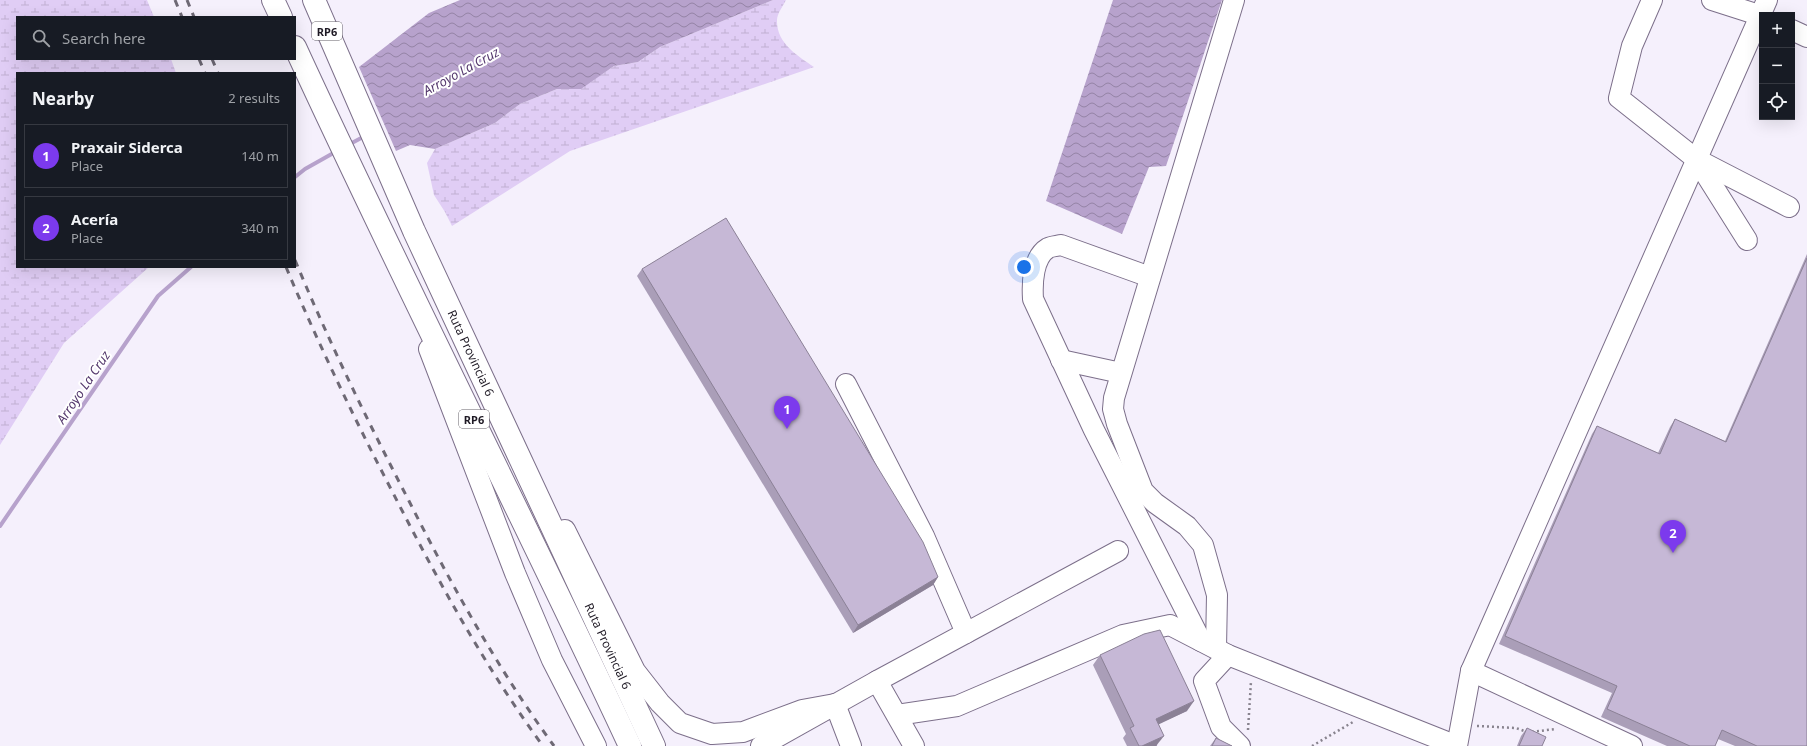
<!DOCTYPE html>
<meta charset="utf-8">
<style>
body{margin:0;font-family:"Noto Sans",sans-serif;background:#242831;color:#f1f3f6}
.controls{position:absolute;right:12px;top:12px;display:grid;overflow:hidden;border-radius:0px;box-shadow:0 4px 16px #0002}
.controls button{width:36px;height:36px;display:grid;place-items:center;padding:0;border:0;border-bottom:1px solid #363941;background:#171b24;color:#f1f3f6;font:20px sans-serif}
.you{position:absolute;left:1024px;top:267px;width:14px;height:14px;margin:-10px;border:3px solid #fff;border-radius:50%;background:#1a73e8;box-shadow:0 0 0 6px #1a73e833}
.badge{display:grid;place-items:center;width:26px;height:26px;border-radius:50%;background:#7c3aed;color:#fff;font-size:13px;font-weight:700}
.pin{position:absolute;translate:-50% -33px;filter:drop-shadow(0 1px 2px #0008)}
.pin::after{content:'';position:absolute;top:21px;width:14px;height:12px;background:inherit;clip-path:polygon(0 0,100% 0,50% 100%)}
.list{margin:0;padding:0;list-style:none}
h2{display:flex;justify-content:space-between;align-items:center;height:52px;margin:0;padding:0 16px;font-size:17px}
h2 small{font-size:13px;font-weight:400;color:#9ea1a6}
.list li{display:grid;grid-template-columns:26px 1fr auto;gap:12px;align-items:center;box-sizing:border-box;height:64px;margin:0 8px 8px;padding:0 8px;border:1px solid #363941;border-radius:0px}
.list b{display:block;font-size:15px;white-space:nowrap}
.list p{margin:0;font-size:13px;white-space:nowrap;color:#9ea1a6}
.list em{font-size:13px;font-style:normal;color:#9ea1a6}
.icon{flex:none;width:22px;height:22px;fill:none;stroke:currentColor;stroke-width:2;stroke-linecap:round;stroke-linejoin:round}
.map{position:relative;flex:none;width:1807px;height:746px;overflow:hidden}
.search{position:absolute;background:#171b24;box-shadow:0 4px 16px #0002;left:16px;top:16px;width:280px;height:44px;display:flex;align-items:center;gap:10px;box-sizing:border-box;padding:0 14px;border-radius:0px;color:#9ea1a6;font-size:15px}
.panel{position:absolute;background:#171b24;box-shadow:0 4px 16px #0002;left:16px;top:72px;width:280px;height:196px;border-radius:0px}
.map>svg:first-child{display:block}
</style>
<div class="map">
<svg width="1807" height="746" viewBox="0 0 1807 746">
<defs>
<pattern id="wetland-marsh" width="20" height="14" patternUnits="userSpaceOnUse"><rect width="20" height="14" fill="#e0cdf5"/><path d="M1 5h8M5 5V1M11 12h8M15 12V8" fill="none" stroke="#c0afd2"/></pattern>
<pattern id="water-waves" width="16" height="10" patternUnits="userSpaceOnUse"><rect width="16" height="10" fill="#b7a2cc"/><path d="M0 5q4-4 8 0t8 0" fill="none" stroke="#9483a5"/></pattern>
</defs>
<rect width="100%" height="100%" fill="#f5f0fc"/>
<g fill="url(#wetland-marsh)">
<path d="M0,0H147L154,17H17V59H171L176,73H17V267H149L64,343L0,445Z"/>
<path d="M773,0H786C783,6 777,14 777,20C776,43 798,56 814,67L570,151L452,226L445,212L434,195L427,163L435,149L495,123L520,104L557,89L581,88L614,66L638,62L660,47Z"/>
</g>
<g fill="url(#water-waves)">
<path d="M460,0H773L660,47L638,62L614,66L581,89H557L520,104L495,123L435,149L410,145L396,151L359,67L429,13Z"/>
<path d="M1113,0H1222L1166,166L1149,167L1122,234L1046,201Z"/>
</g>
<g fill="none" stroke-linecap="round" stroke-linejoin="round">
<g stroke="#b7a2cc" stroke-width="4">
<path d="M348,145L365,136"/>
<path d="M295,177L305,169L337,151"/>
<path d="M0,526L158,296L191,267"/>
</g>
<g stroke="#7c6f8a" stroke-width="22">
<g id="minor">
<path d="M1652,0L1632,46L1619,98L1696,159L1789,207"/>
<path d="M1712,0L1762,16"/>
<path d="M1792,30L1807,37"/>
<path d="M1696,159L1747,240"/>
<path d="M1150,277L1061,245C1057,246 1052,246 1048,248C1033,257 1032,283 1033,299L1094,430L1201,641"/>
<path d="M429,349L515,573L552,660L596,746"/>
<path d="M1061,360L1121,373"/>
<path d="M846,384L924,536L966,633"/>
<path d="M565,530L635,671L660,703L680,723L712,734L743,732L802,710L835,704"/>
<path d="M1216,648L1217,595L1203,545L1187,526L1155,503L1143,491L1117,424L1113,409L1114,398L1234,0"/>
<path d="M1228,655L1204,681L1221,727L1240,746"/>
<path d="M1471,671L1632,746"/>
<path d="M877,681L1118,551"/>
<path d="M835,704L851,746"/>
<path d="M897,715L957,706L1123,635L1170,625L1228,655L1457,746"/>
<path d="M761,746L877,681L914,746"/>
<path d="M1457,746L1471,671L1767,0"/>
</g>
</g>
<g stroke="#7c6f8a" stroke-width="24">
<g id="highway">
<path d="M273,0L281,17"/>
<path d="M314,0L414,231L654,746"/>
<path d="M295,47C403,282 521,512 630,746"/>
</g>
</g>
<g stroke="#88838e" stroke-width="2.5" stroke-dasharray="2 3" stroke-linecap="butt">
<path d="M1477,726L1516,728L1527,732"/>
<path d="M1248,730L1251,681"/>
<path d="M1532,732L1555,729"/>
<path d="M1312,746L1353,722"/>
</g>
<use href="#minor" stroke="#fff" stroke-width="20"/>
<use href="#highway" stroke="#fff" stroke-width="22"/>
<g stroke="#6e6975" stroke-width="3" stroke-dasharray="7 7" stroke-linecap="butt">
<path d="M175,0L182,17"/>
<path d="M187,0L194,17"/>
<path d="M199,59L205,73"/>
<path d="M212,59L218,73"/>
<path d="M295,260C329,342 368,422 409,501C452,586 498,669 554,746"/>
<path d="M286,267C318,343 354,418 392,491C437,579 485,667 543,746"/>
</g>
</g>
<g fill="#aa9eb8">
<path d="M1807,254V746H1735L1718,739L1715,746H1667L1601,717L1612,693L1499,644L1592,434L1597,426L1658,453L1670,427L1675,419L1725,441Z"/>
<path d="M642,269L938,577L933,585L853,633L637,276Z"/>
<path d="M1100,655L1187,711L1158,724L1157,746H1127L1123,738L1126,734L1093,665Z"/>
<path d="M1527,728L1542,746H1517L1521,736Z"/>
<path d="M1216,738L1232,746H1210Z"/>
</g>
<g fill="#8b8196">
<path d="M938,577L933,585L853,633L858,625Z"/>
<path d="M1194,701L1187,711L1149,729L1156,719Z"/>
<path d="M1164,736L1156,746H1142Z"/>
</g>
<g fill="#c6b8d6" stroke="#8b8196">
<path d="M726,218L923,542L938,577L858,625L642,269Z"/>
<path d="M1807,258V746H1757L1722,730L1715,746H1690L1607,709L1617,686L1505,636L1597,426L1660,454L1675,419L1726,442Z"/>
<path d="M1160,630L1194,701L1156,719L1164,736L1142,746H1139L1130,728L1134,726L1100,655L1144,634Z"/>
<path d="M1527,728L1546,737L1542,746H1519Z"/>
<path d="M1216,738L1232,746H1212Z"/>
</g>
<g text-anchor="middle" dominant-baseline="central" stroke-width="4" stroke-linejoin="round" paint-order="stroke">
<g fill="#fff" stroke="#625e66" stroke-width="1">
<rect x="312" y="22" width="30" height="18" rx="3"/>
<rect x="459" y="410" width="30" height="18" rx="3"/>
</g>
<g font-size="11" font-weight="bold" fill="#1e1924">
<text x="327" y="31">RP6</text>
<text x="474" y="419">RP6</text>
</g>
<g font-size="12" fill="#1e1924" stroke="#fff">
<text transform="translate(471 353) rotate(65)">Ruta Provincial 6</text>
<text transform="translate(608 646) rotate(65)">Ruta Provincial 6</text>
</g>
<g font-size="13" font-style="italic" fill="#54386d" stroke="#fff">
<text transform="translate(461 71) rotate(-29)">Arroyo La Cruz</text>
<text transform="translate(83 387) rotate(-56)">Arroyo La Cruz</text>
</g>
</g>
</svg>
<div class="controls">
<button>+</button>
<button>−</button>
<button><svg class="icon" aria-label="locate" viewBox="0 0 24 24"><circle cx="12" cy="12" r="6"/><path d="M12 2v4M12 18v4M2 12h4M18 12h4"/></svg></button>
</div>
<div class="you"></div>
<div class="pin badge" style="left:787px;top:429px">1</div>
<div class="pin badge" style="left:1673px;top:553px">2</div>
<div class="search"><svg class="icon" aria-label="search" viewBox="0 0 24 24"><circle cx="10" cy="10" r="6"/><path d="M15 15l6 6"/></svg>Search here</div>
<section class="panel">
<h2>Nearby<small>2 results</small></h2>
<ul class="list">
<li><span class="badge">1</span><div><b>Praxair Siderca</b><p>Place</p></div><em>140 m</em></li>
<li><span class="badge">2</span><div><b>Acería</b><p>Place</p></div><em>340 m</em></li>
</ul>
</section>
</div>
